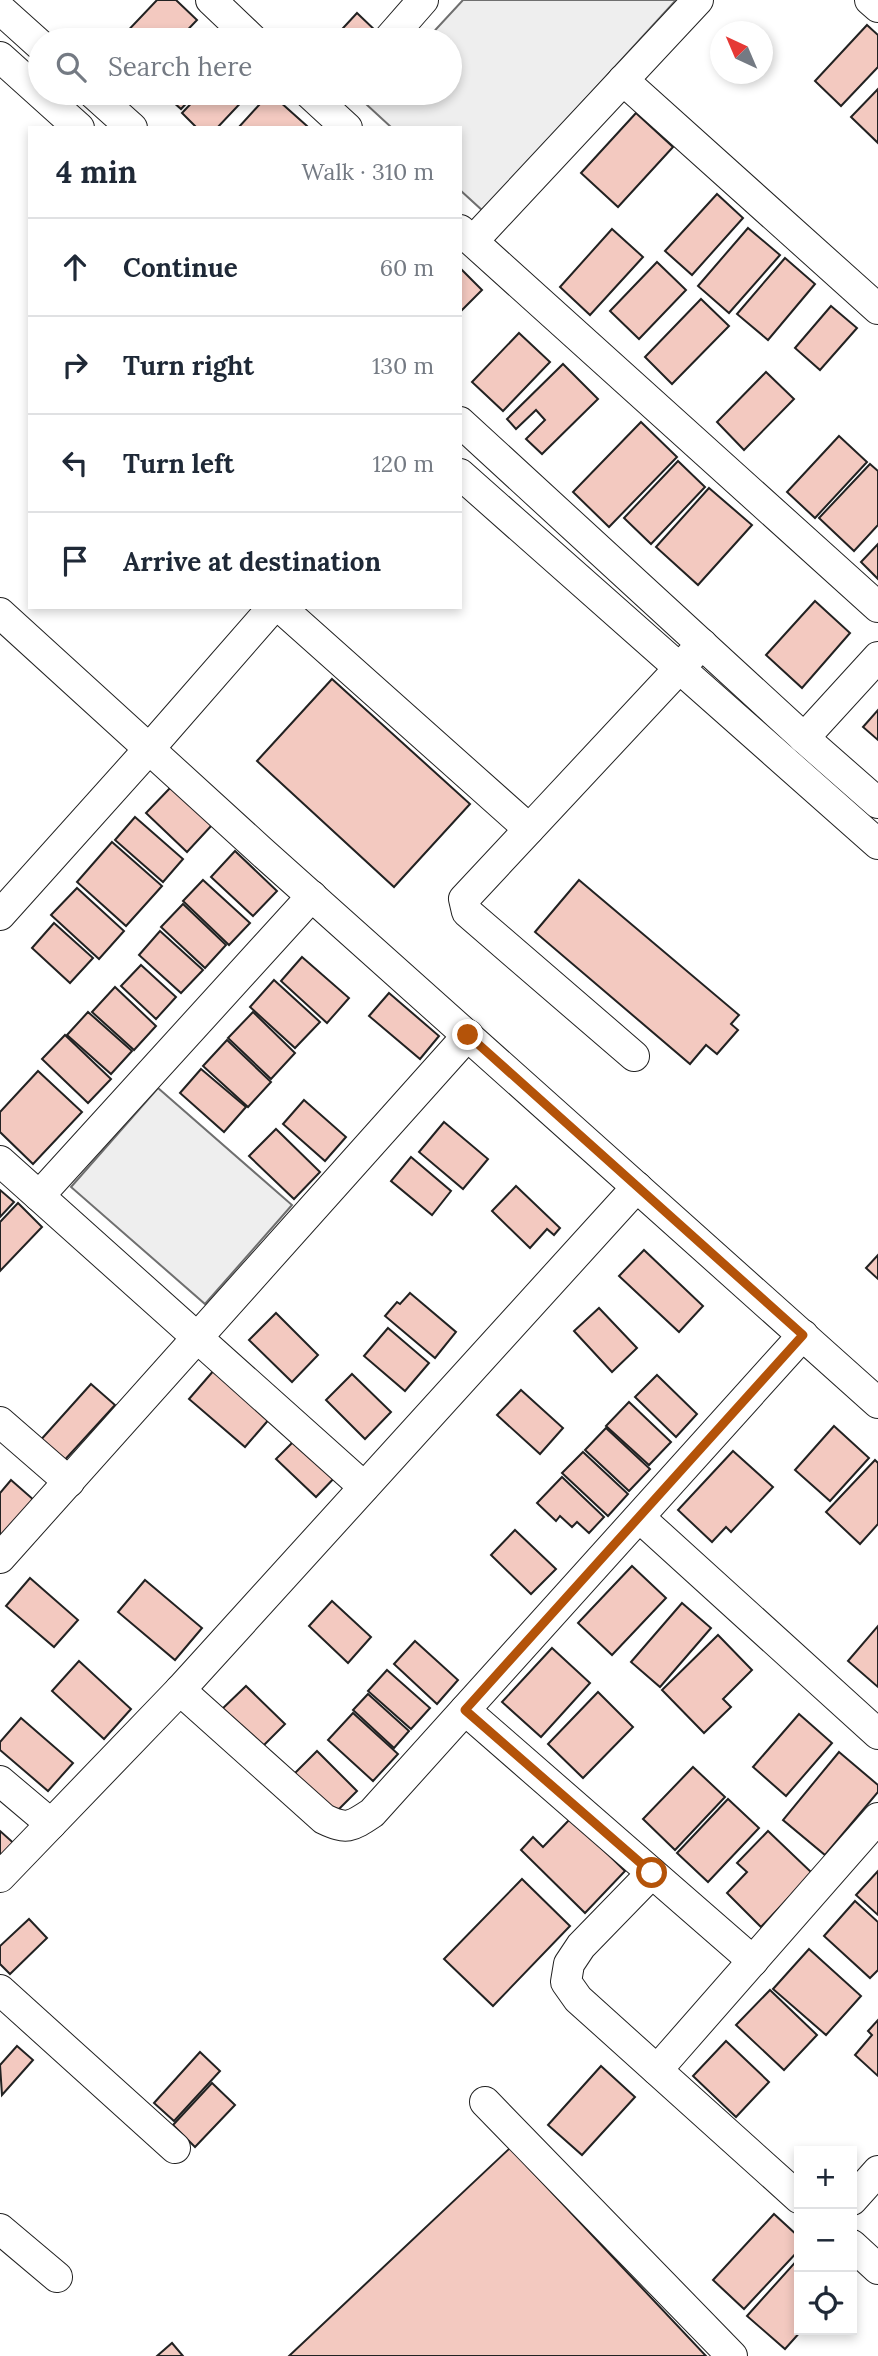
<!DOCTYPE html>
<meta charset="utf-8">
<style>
body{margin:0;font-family:Lora,serif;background:#f6f6f7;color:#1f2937}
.controls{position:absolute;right:21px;bottom:21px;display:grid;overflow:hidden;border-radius:0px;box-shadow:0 4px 10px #0003}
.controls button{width:63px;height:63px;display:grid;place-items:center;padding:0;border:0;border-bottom:2px solid #e0e1e3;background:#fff;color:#1f2937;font:35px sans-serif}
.compass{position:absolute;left:710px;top:21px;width:63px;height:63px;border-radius:50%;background:#fff;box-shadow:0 4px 10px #0003;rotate:316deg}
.stop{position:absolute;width:21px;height:21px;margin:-16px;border:5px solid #b45309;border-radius:50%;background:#fff}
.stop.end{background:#b45309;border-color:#fff;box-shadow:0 2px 7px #0008}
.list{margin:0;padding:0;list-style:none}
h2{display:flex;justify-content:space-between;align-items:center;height:91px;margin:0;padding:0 28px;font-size:30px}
h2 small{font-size:23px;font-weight:400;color:#747a83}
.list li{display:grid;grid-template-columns:46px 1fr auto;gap:21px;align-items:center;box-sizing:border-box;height:98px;padding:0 28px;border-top:2px solid #e0e1e3}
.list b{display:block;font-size:26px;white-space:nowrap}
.list em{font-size:23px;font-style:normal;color:#747a83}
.icon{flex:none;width:38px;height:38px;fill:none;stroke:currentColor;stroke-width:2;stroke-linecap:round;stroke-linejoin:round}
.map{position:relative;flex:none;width:878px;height:2356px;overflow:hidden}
.search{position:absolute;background:#fff;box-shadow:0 4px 10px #0003;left:28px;top:28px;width:434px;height:77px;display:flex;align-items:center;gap:18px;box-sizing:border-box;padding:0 24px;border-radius:38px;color:#747a83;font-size:26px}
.panel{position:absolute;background:#fff;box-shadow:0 4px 10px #0003;left:28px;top:126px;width:434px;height:483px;border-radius:0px}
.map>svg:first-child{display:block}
</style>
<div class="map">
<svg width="878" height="2356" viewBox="0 0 878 2356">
<rect width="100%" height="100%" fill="#fff"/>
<g fill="#eee" stroke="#6f6f6f" stroke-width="2">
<path d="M463,0H676L483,211L460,190V128H392L367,105L378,93H450V40H426Z"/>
<path d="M158,1088L292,1205L205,1304L71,1187Z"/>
</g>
<g fill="#f3c9c0" stroke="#222" stroke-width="2">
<path d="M157,0H176L197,20L178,40H119Z"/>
<path d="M357,13L378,33L372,40H332Z"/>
<path d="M867,25L878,35V67L841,106L815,81Z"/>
<path d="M878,89V143L851,117Z"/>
<path d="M163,93H196L181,109Z"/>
<path d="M201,93H250L217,128H197L182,113Z"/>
<path d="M270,93L307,126L306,128H238Z"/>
<path d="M636,113L673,147L618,207L581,173Z"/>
<path d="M717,194L743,218L692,275L665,251Z"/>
<path d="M748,228L780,255L729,313L698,286Z"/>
<path d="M612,229L643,257L590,315L560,287Z"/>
<path d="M785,258L815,284L768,340L737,314Z"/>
<path d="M657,262L686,290L639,339L610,311Z"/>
<path d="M460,268L482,290L460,312Z"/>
<path d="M701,299L729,326L672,384L645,357Z"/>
<path d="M831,306L857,328L820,370L795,348Z"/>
<path d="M519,333L550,362L503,411L472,382Z"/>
<path d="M563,364L598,399L542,454L526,439L545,420L536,410L516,429L507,419Z"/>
<path d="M766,372L794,399L744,450L717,422Z"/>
<path d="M641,422L677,457L609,527L573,492Z"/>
<path d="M839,436L867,462L815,518L787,492Z"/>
<path d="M678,461L705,487L651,544L624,518Z"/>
<path d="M870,464L878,471V525L854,551L819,518Z"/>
<path d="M709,488L752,525L698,585L656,547Z"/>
<path d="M878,544V579L861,562Z"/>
<path d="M815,601L850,633L802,688L766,655Z"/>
<path d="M332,679L470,804L394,887L257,761Z"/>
<path d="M878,710V740L863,727Z"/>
<path d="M171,787L212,825L187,852L146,813Z"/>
<path d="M135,817L183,859L163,882L115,840Z"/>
<path d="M112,842L162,886L126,926L77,882Z"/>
<path d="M235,851L277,891L253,916L211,877Z"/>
<path d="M203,880L250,923L229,945L183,901Z"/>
<path d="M579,880L739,1015L731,1024L738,1030L717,1054L706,1045L690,1064L535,932Z"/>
<path d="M77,888L124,931L99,959L51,915Z"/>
<path d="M183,904L226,945L205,968L161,927Z"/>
<path d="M54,923L93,958L70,983L32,948Z"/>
<path d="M160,931L203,970L181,993L139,955Z"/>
<path d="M302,957L349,998L327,1023L281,981Z"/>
<path d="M141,965L176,997L156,1019L121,986Z"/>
<path d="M274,980L320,1022L295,1048L250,1007Z"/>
<path d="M115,987L156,1026L134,1050L92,1012Z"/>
<path d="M389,993L439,1036L420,1059L369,1016Z"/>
<path d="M88,1012L132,1051L111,1074L67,1035Z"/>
<path d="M253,1012L295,1053L271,1079L228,1038Z"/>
<path d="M65,1035L111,1079L88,1103L42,1059Z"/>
<path d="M227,1040L271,1082L248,1107L203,1066Z"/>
<path d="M201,1069L246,1107L224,1132L180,1093Z"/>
<path d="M38,1071L82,1112L33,1164L0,1132V1112Z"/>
<path d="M304,1100L346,1137L325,1161L283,1124Z"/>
<path d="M444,1122L488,1159L463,1189L419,1152Z"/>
<path d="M276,1129L320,1172L294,1199L249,1156Z"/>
<path d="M411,1157L451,1191L432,1215L391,1181Z"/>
<path d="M516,1186L560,1228L554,1235L547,1229L530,1248L492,1211Z"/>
<path d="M0,1190L14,1202L0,1217Z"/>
<path d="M18,1203L42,1227L0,1271V1222Z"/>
<path d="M644,1250L703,1306L679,1332L619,1276Z"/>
<path d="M878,1255V1279L866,1268Z"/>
<path d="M410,1293L456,1332L435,1358L385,1316L397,1302L400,1304Z"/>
<path d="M599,1308L637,1348L612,1372L574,1331Z"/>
<path d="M276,1313L318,1355L292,1382L249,1340Z"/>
<path d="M388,1328L429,1363L405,1391L364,1356Z"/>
<path d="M215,1369L271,1417L245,1447L189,1399Z"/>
<path d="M352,1374L391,1412L365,1439L326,1400Z"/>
<path d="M657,1375L697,1414L676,1437L635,1397Z"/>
<path d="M91,1384L115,1405L61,1464L38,1443Z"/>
<path d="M521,1390L563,1428L540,1454L497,1415Z"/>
<path d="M629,1402L671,1442L649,1465L606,1426Z"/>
<path d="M834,1426L869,1458L830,1501L795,1470Z"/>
<path d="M606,1428L650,1469L629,1491L585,1450Z"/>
<path d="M300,1435L339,1473L316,1497L276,1459Z"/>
<path d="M733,1451L773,1487L731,1532L726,1527L712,1542L678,1510Z"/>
<path d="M583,1452L628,1494L608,1516L562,1473Z"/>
<path d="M875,1460L878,1463V1524L860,1544L826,1512Z"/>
<path d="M562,1477L604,1517L589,1533L577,1522L572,1527L560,1516L556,1521L537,1503Z"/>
<path d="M11,1480L35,1501L0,1540V1493Z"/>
<path d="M515,1530L556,1569L531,1594L491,1555Z"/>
<path d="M632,1566L666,1598L612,1655L578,1623Z"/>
<path d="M30,1578L78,1620L54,1647L6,1606Z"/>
<path d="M145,1580L202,1628L175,1660L118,1612Z"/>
<path d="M332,1601L371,1637L348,1663L309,1626Z"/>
<path d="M682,1603L711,1628L660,1687L631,1662Z"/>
<path d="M878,1626V1687L848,1661Z"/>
<path d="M718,1635L752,1670L723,1699L731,1707L704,1733L662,1690Z"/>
<path d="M415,1641L458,1680L437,1704L394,1664Z"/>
<path d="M552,1648L590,1683L541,1737L502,1702Z"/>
<path d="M79,1661L131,1709L104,1739L52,1691Z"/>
<path d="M387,1670L430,1708L411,1729L368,1691Z"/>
<path d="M246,1686L285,1724L259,1750L220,1711Z"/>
<path d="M598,1692L633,1727L583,1778L548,1744Z"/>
<path d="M368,1694L409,1731L394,1748L353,1710Z"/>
<path d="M353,1713L398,1754L373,1781L328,1740Z"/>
<path d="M799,1714L832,1743L786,1796L753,1767Z"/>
<path d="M21,1718L73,1763L48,1791L0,1750V1742Z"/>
<path d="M317,1751L357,1791L334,1814L294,1774Z"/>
<path d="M839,1752L878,1785V1792L825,1855L783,1820Z"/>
<path d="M693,1767L725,1797L675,1850L643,1819Z"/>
<path d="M728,1799L759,1828L708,1882L677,1853Z"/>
<path d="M571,1818L625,1871L585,1913L521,1850L533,1837L543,1847Z"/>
<path d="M0,1831L18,1847L0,1867Z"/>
<path d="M768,1831L812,1873L761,1927L727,1893L747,1872L737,1863Z"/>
<path d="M878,1871V1915L856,1895Z"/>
<path d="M522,1879L570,1926L493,2006L444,1959Z"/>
<path d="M855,1901L878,1922V1970L870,1978L824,1936Z"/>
<path d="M29,1919L47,1938L10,1974L0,1964V1946Z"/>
<path d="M809,1949L861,1996L826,2035L773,1989Z"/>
<path d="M770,1990L817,2035L784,2070L736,2025Z"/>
<path d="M878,2020V2076L855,2055L872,2035L868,2031Z"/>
<path d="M726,2041L769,2082L736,2117L693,2076Z"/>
<path d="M17,2046L33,2060L2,2095L0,2065Z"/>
<path d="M200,2052L220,2071L174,2121L154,2103Z"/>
<path d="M601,2066L635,2097L582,2155L548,2125Z"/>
<path d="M212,2083L235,2105L195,2147L173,2125Z"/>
<path d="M510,2148L706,2356H289Z"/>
<path d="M774,2214L799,2237V2250L744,2309L713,2280Z"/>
<path d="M799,2258V2330H802L785,2349L747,2316Z"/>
<path d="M172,2343L183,2356H157Z"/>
</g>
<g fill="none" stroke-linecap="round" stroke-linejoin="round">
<g stroke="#222" stroke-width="32">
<g id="minor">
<path d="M211,0L253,40"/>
<path d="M870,0L878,7"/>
<path d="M0,9L40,45"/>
<path d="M388,40L423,0"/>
<path d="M0,57L79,128"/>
<path d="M623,80L878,309"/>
<path d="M93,93L132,128"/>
<path d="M309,93L347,128"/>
<path d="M460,230L878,607"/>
<path d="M473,241L698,0"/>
<path d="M460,422L804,738L878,803"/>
<path d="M460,474L878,844"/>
<path d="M280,607L529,829"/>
<path d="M0,613L261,851L878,1403"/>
<path d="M804,738L878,657"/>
<path d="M0,915L149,749L273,607"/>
<path d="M634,1056L467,912L464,899L702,644"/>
<path d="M0,1161L364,1487"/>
<path d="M39,1196L312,896"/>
<path d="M0,1422L69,1482"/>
<path d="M640,1518L878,1734"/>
<path d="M0,1558L468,1035"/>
<path d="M180,1690L324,1819C347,1830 351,1827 372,1813L803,1335"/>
<path d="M465,1710L753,1961"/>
<path d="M0,1781L51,1824"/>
<path d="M652,1873L581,1946L569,1964L566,1982L578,1999L799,2198"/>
<path d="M0,1877L180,1690L637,1187"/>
<path d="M0,1990L175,2148"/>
<path d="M657,2070L878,1818"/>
<path d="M485,2102L732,2356"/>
<path d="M852,2200L878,2171"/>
<path d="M0,2229L57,2277"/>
<path d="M852,2245L878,2269"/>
</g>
</g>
<use href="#minor" stroke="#fff" stroke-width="30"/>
</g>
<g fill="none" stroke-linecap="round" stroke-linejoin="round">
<path stroke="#b45309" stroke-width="9" d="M468,1035L803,1335L465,1710L652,1873"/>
</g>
</svg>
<div class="controls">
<button>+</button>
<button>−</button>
<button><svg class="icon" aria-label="locate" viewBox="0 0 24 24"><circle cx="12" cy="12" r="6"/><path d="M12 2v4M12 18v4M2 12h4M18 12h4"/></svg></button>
</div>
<svg class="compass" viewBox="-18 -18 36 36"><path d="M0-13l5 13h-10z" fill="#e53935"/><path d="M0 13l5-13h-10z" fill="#747a83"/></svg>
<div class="stop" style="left:652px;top:1873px"></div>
<div class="stop end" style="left:468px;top:1035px"></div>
<div class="search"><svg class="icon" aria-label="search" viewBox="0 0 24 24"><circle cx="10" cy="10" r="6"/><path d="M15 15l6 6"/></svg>Search here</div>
<section class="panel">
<h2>4 min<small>Walk · 310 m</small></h2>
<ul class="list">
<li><svg class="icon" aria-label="ahead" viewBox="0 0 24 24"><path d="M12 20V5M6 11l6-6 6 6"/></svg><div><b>Continue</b></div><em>60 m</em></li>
<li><svg class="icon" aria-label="right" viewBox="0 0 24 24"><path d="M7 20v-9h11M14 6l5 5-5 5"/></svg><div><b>Turn right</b></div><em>130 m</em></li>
<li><svg class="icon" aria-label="left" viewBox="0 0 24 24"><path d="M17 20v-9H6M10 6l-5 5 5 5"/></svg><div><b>Turn left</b></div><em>120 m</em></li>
<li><svg class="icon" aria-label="arrive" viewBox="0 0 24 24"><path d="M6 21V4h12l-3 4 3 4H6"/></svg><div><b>Arrive at destination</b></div></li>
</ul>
</section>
</div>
